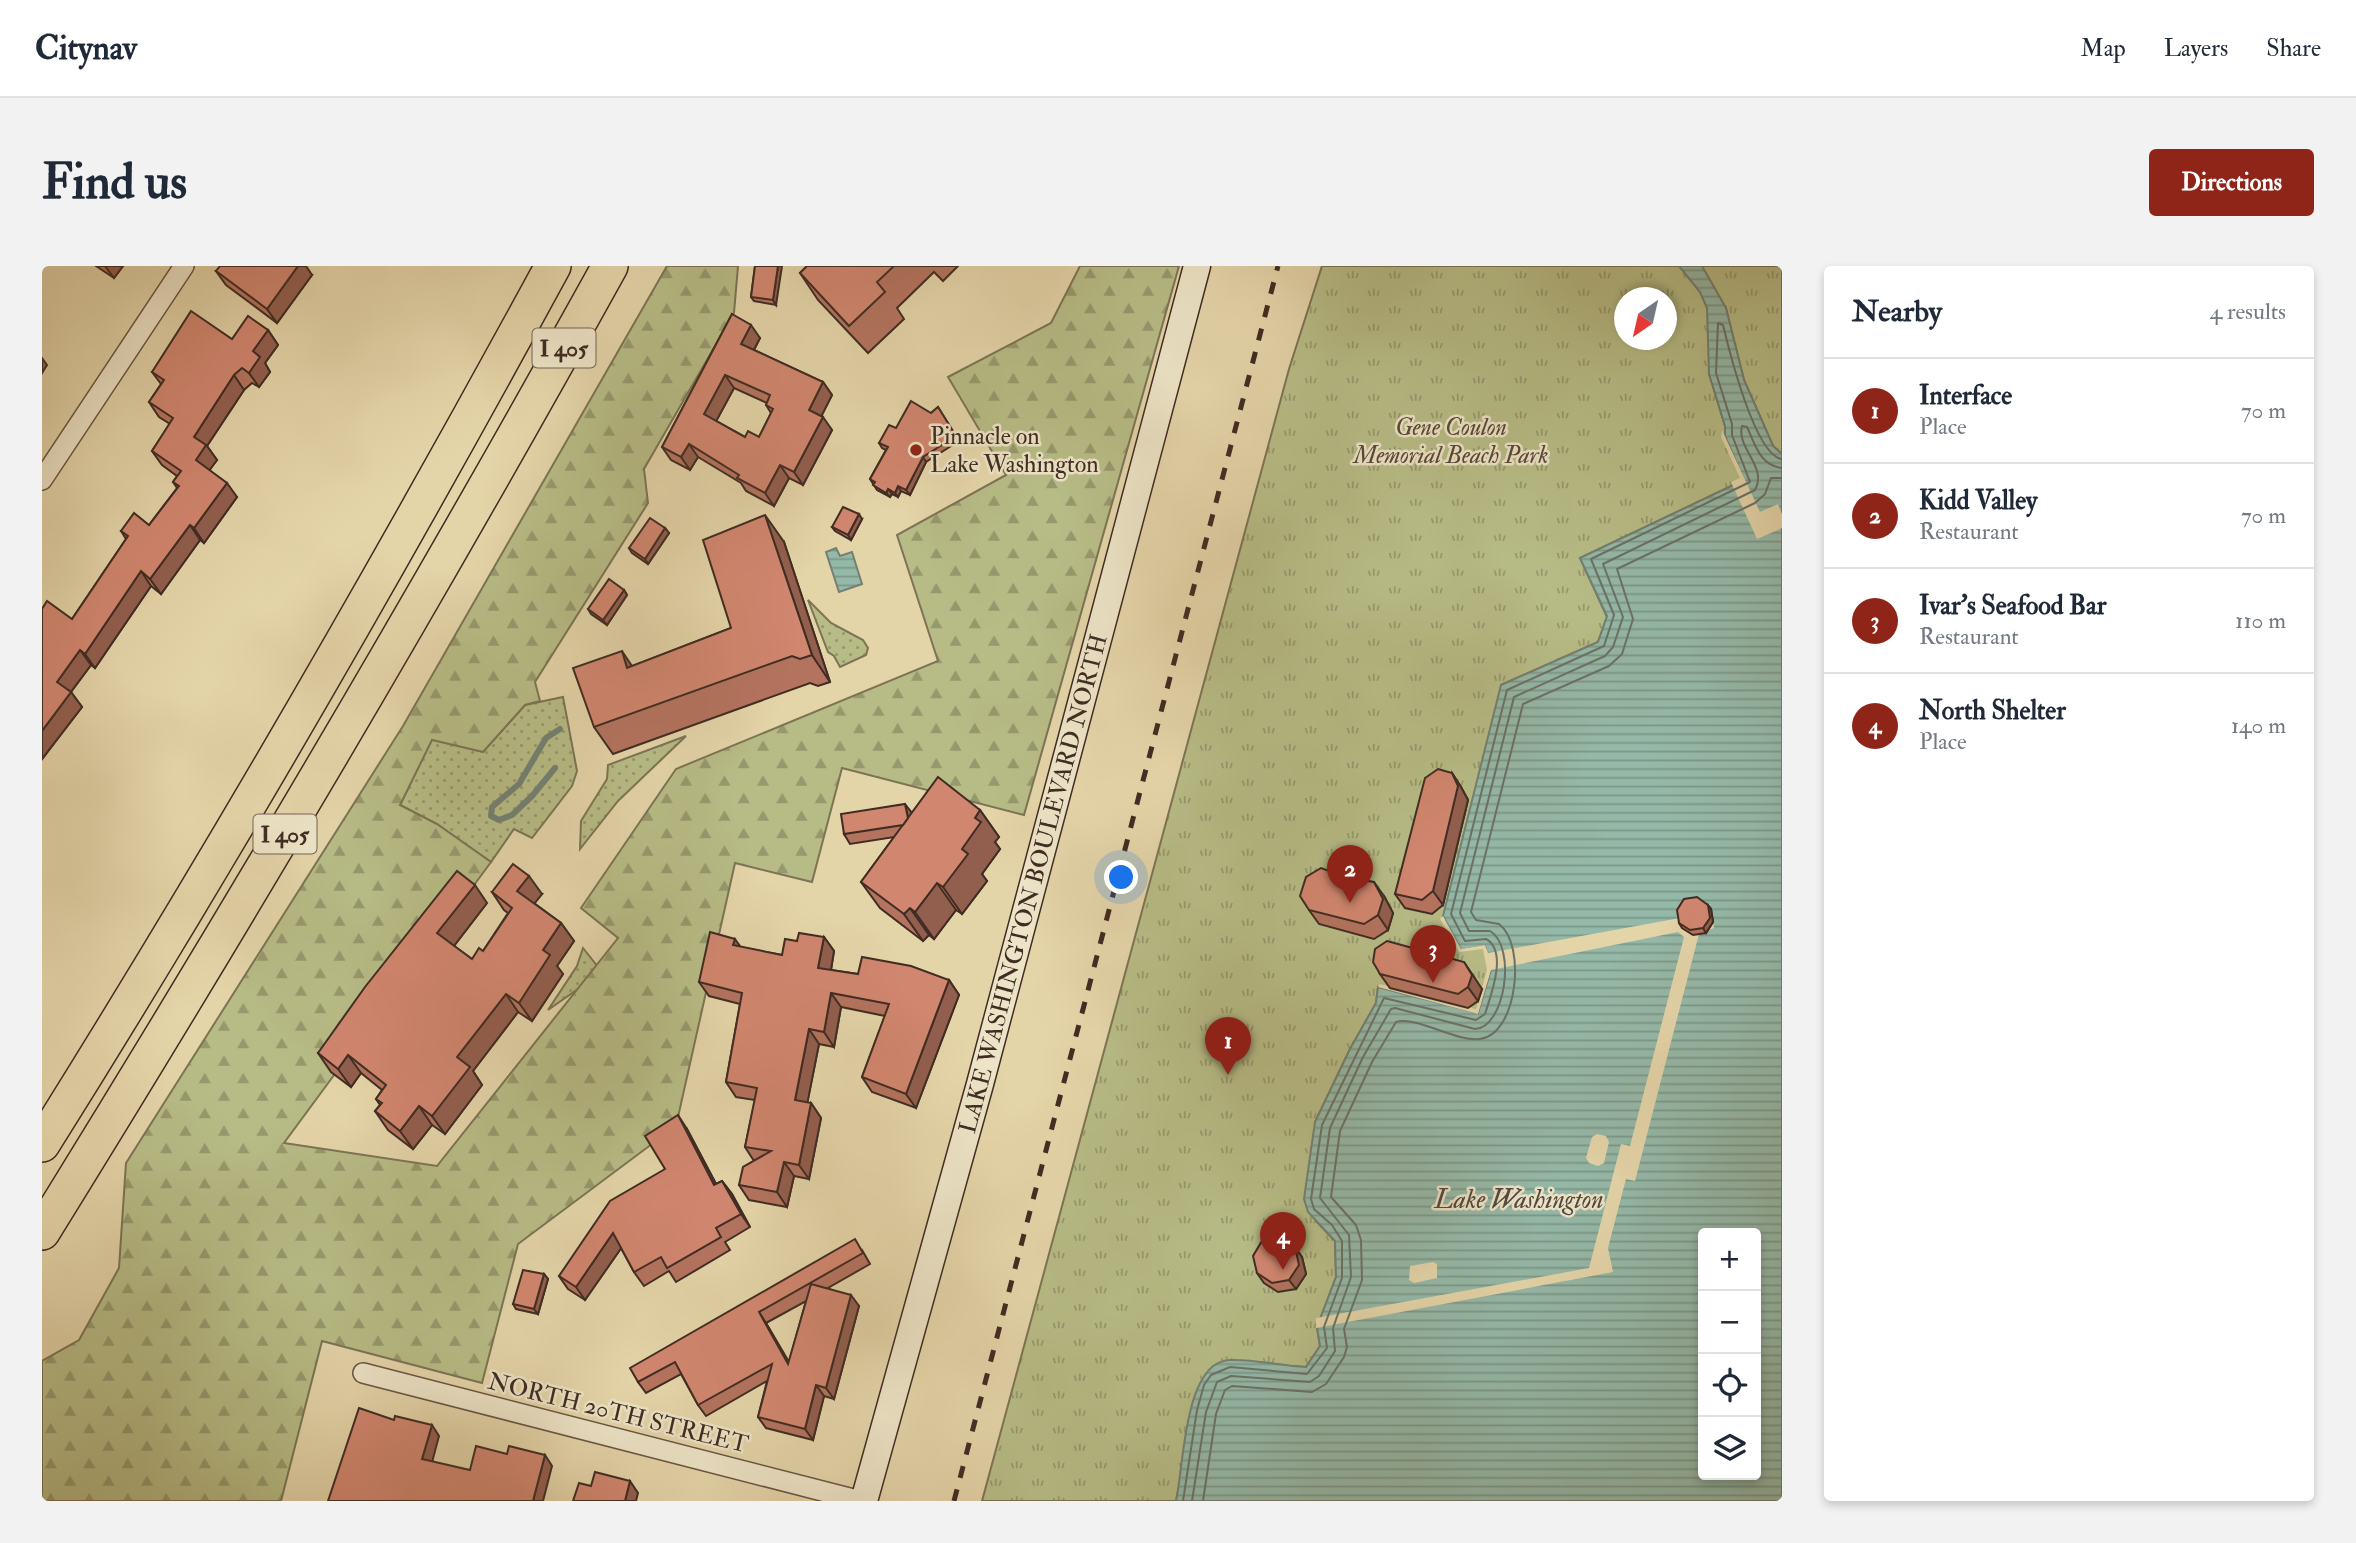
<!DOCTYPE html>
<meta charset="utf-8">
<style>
body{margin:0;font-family:"IM FELL Double Pica",serif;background:#f2f2f3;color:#1f2937}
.controls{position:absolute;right:21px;bottom:21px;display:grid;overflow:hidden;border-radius:7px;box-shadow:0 4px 10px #0003}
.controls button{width:63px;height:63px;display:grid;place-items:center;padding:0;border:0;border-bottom:2px solid #e0e1e3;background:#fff;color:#1f2937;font:35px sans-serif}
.compass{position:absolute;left:1572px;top:21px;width:63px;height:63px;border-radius:50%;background:#fff;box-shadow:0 4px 10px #0003;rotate:214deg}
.you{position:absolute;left:1080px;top:612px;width:24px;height:24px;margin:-18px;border:5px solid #fff;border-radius:50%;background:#1a73e8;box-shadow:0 0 0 10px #1a73e833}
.badge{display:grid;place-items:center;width:46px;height:46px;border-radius:50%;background:#8f2418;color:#fff;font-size:23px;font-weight:700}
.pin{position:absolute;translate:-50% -58px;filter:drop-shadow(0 2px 4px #0008)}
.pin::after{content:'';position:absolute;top:37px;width:24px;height:21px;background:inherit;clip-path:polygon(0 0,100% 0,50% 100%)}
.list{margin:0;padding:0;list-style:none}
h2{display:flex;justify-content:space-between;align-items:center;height:91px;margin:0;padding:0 28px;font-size:30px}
h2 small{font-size:23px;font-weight:400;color:#747a83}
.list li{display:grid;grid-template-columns:46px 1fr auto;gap:21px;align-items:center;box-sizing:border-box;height:105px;padding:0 28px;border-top:2px solid #e0e1e3}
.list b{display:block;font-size:26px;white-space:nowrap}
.list p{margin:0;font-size:23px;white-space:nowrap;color:#747a83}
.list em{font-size:23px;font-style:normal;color:#747a83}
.icon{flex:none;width:38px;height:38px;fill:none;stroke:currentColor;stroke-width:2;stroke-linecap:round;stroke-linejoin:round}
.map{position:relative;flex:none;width:1740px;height:1235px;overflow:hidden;border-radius:7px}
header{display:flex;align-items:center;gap:42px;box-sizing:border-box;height:98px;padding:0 35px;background:#fff;border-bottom:2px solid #e0e1e3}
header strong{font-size:33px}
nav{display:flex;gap:38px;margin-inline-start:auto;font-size:24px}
.intro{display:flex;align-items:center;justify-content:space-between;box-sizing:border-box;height:168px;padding:0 42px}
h1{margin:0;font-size:49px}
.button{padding:18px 32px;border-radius:7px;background:#8f2418;color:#fff;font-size:24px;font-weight:700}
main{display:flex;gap:42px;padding:0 42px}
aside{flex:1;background:#fff;border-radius:7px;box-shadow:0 4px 10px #0003}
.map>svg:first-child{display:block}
</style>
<header>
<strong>Citynav</strong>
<nav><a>Map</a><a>Layers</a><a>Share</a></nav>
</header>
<div class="intro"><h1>Find us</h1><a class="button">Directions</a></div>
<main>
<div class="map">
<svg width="1740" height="1235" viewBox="0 0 1740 1235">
<defs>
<pattern id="grass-dots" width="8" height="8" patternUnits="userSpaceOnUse" patternTransform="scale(1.75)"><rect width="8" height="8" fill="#b7bc86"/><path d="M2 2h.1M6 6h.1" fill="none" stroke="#96996d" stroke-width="1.8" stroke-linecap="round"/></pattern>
<pattern id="forest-firs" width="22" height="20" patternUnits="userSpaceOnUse" patternTransform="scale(1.75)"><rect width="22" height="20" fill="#b7bc86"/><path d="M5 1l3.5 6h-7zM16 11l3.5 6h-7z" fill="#96996d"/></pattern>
<pattern id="park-tufts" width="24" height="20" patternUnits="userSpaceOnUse" patternTransform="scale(1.75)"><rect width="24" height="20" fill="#b7bc86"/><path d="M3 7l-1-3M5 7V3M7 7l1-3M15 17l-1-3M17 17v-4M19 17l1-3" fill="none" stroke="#96996d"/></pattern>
<pattern id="water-rules" width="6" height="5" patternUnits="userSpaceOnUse" patternTransform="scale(1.75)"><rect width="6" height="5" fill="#95b9a8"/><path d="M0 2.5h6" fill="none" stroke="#7b9788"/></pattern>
</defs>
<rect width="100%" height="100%" fill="#e4d5a9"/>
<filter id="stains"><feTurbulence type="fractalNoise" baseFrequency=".00286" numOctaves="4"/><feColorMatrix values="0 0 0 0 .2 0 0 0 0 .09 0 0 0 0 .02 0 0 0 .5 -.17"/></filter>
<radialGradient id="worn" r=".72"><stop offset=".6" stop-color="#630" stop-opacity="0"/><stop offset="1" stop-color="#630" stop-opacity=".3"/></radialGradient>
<g fill="url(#grass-dots)" stroke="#7c7454" stroke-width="2">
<path d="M766,334L789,357L821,374L826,382L824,389L798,401L792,390L786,386Z"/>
<path d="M521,431L535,505L530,520L490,572L472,563L449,596L395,558L358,539L390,473L441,486L483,439Z"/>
<path d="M644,470L576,535L538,583L539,555L565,513L566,499Z"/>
<path d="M541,682L556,701L543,718L506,744L535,700Z"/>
</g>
<path fill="url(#forest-firs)" stroke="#7c7454" stroke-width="2" d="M625,0H696L692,47L602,203L606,237L493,416L498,435L483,439L441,486L390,474L358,539L395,558L449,596L242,877L395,900L576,672L539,642L634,503L896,395L855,269L964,209L906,111L1009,57L1038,0H1137L982,549L800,502L770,616L693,597L634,860L476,978L440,1117L280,1075L239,1235H0V1095L37,1074L77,1002L84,897L361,460Z"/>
<path fill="url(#park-tufts)" stroke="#7c7454" stroke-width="2" fill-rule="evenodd" d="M1280,0H1740V188L1731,180L1702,114L1684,43L1667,107L1683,160V170L1702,214L1538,292L1565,351L1556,376L1459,419L1443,679L1449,704L1436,748L1336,721L1334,737L1308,783L1273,856L1274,955L1293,975L1294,1011L1275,1061L1278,1080L1264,1101L1230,1099L1141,1201L1134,1235H940L1247,103ZM1582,32H1624V74H1582Z"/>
<g fill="url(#water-rules)" stroke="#738173" stroke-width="2" fill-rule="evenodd">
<path d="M1637,0H1660L1684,42L1702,114L1731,180L1740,188V1235H1134C1142,1199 1142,1095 1188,1094C1213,1093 1239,1100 1264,1101L1278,1080L1275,1061L1294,1011L1293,975L1266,946L1262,933L1273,856L1308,783L1334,737L1336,721L1436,747L1449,704L1443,680L1419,684L1401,650L1459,419L1556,376L1565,350L1538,292L1702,214L1683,170V160L1667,108L1665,42L1658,26ZM1661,967H1714V1209H1661Z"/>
<path d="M794,282L798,290L810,286L820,318L797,326L784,286Z"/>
</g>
<g fill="#e4d5a9">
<path d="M1680,164L1718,246L1736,238L1740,248V262L1715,273L1689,216L1698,212L1679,171Z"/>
<path d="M1668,638L1672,662L1657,668L1593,915L1584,913L1566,982L1571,1006L1274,1062V1052L1547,1002L1579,878L1588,880L1642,671L1636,666L1449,704L1436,748L1336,721L1338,718L1434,743L1445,704L1441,683L1417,686L1398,653L1401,650L1419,683L1443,679L1446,687L1638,652L1637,645Z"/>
<path d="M1555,868L1564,870L1567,876L1562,897L1556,900L1547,897L1544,892L1550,871Z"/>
<path d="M1391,996L1395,998V1012L1372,1017L1367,1014L1368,1000Z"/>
</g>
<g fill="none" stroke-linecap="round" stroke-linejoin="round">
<g stroke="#6a7266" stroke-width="2">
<path d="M1141,1235L1155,1144L1162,1119L1169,1109L1188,1101L1265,1108L1285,1082L1282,1061L1300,1012V975L1290,959L1272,943L1269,933L1280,859L1342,732L1434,754L1443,748C1449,729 1466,685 1444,673L1423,675L1409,648L1465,424L1562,380L1572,349L1549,293L1708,216L1690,169V158L1674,107L1676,57L1681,59C1687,84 1713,190 1740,193"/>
<path d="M1150,1235L1164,1146L1175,1116L1189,1110L1268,1116L1277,1110L1293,1085L1291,1062L1309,1011L1307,969L1278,932L1288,862L1321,791L1349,743L1353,742L1433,763C1463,762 1475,681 1448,665H1427L1418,647L1472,431L1563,390L1571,381L1581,351L1561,298L1713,224C1726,201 1694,182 1700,160L1705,161C1713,178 1718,200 1740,202"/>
<path d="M1161,1235L1174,1148L1183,1124L1190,1120L1270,1126L1284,1118L1302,1091L1305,1081L1302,1063L1320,1014L1319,974L1314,959L1289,931L1298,865L1330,796L1354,756C1376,750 1413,776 1438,773C1475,769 1485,679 1457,658L1434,654L1429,646L1481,438L1567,400L1580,388L1591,353L1575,303L1713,237L1723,228L1729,212H1740"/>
</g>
<path stroke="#738173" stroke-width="6" d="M513,502L490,530L470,549L457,554L449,550L450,541L477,518L504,472L518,463"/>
<g stroke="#695644" stroke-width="22">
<g id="street">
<path d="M0,214L142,0"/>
<path d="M321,1107L819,1235"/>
</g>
</g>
<g stroke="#402c23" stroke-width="29">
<g id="secondary">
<path id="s1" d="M822,1235L938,818L1155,0"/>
</g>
</g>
<g stroke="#402c23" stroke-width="38">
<g id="highway">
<path d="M0,878C180,591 349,298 511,0"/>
<path d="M0,966C197,648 387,327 568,0"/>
</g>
</g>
<use href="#street" stroke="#ede4c7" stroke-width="19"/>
<use href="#secondary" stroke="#ede4c7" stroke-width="26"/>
<use href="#highway" stroke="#e4d5a9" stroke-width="35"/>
<path stroke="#402c23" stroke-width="5" stroke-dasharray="12 12" stroke-linecap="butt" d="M912,1235L1236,0"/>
</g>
<g fill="#b4735f" stroke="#402c23" stroke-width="2" fill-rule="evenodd">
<path d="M54,0H81L72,12Z"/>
<path d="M713,0L734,39L712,35L709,31Z"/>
<path d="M765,0H916L901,15L892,6L855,42L862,53L826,87L776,34L758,7Z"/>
<path d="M174,5L270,9L235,57L184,19Z"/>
<path d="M690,48L718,72L712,84L781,116L790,129L779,150L790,164L761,219L747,212L732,240L704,225L699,217L656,191L648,204L629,194L620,181ZM692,122L725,137L724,139L729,147L717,171H703L674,155Z"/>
<path d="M226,64L236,79L223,97L228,106L217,121L210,117L202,124L165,180L175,194L167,204L195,231L162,277L158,274L119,328L109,320L53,402L49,399L29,426L40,441L0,493V343L30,353L84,273L79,265L107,259L135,222L131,216L135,210L120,199L110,185L128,158L117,151L107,136L119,118L110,106L190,73Z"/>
<path d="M896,141L917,175L884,196L868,229L859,225L856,231L850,228L848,231L835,224L828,213L844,184L840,182L837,177L854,162L889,147Z"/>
<path d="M820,253L809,274L793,265L790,261Z"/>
<path d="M623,262L627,267L606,298L590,287L587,282Z"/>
<path d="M742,276L788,416L776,420L768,417L571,488L552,461L590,400L689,362Z"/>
<path d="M582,324L585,329L565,359L549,348L546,343Z"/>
<path d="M1410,507L1419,521L1426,534L1401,639L1390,648L1363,642L1353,628Z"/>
<path d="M938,544L957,571L953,576L958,583L940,608L945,615L920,648L914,644L892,673L887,669L881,675L838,642L819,616L852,571L808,578L802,568L870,547Z"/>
<path d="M1314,602L1323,614L1342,630L1351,647L1346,664L1332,673L1277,658L1267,644L1290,606Z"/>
<path d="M450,626L500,628L492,637L519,657L532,675L515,700L521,708L490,755L476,746L431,805L440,819L403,868L390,859L371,883L346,864L333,845L338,839L334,833L340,824L319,807L309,821L289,806L276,787L445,637L412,680L430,693L441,685L466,647L462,644Z"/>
<path d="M1666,639L1669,643L1671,656L1664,667L1651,669L1640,662L1637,657Z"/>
<path d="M782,671L792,685L789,704L816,708L907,714L917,729L874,842L830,826L820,811L843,750L799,741L792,781L777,778L765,837H769L779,852L767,913L752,910L745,941L707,934L697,919L712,895L703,881L713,834L694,831L684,816L698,738L667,730L657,716L698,681L740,689L755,675Z"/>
<path d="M1338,708L1440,723L1436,735L1426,742L1348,722Z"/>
<path d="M645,863L674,918L680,915L690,928L708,961L683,976L688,984L634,1016L627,1005L602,1020L592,1006L579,982L543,1034L526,1023L517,1010L623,903Z"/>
<path d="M820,984L828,998L786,1022L817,1040L792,1133L782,1130L771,1174L724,1162L716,1151L725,1115L664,1150L656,1139L639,1108L604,1127L596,1116ZM764,1035L747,1096L724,1057Z"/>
<path d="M1260,991L1264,1008L1254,1023L1236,1026L1222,1017L1215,1007Z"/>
<path d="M502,1008L506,1013L496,1048L474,1043L471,1038Z"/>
</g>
<g fill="#925e4e" stroke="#402c23" stroke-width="2">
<path d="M63,0H81L72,12Z"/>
<path d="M256,0H264L270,9L235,57L225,43Z"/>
<path d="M736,0H740L734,39L731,34Z"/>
<path d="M709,59L718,72L708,91L699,78Z"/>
<path d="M226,64L236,79L223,97L228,106L217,121L207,107L211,85Z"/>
<path d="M0,92L5,99L0,107Z"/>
<path d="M192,109L202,124L165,180L175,194L164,209L154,194L152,171Z"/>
<path d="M683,109L692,122L671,161L662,148Z"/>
<path d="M781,116L790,129L776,157L767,144Z"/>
<path d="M781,151L790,164L761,219L752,206Z"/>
<path d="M647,178L656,191L648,204L639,191Z"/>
<path d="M881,191L884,196L868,229L864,224Z"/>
<path d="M738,199L747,212L732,240L723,227Z"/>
<path d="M185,217L195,231L162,277L152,262Z"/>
<path d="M856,220L859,225L856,231L853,227Z"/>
<path d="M846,223L850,228L848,231L844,227Z"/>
<path d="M817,248L820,253L809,274L806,269Z"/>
<path d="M723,249L742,276L788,416L770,389Z"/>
<path d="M148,259L158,274L119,328L108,313Z"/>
<path d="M623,262L627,267L606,298L603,293Z"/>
<path d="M99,305L109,320L53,402L43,388Z"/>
<path d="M582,324L585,329L565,359L561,354Z"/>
<path d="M38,384L49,399L25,431L15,416Z"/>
<path d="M580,385L598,412L585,402Z"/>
<path d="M29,426L40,441L0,493V465Z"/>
<path d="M1410,507L1419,521L1426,534L1401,639L1391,625Z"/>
<path d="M863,538L870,547L867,558Z"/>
<path d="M938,544L957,571L953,576L958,583L940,608L945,615L920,648L901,621L933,552Z"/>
<path d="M487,610L500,628L488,643L475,625Z"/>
<path d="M1332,616L1342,630L1351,647L1346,664L1336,649Z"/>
<path d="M895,617L914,644L892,673L873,646Z"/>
<path d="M433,619L445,637L408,685L395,667Z"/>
<path d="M1666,639L1669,643L1671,656L1664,667L1661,662Z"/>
<path d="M868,642L887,669L881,675L862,648Z"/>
<path d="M519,657L532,675L515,700L521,708L490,755L477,737L501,684Z"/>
<path d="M782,671L792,685L787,716L776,702Z"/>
<path d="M693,673L703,687L691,679Z"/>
<path d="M1422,696L1440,723L1436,735L1426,721Z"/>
<path d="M907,714L917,729L874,842L864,828Z"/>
<path d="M789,727L799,741L792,781L782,766Z"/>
<path d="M464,728L476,746L431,805L440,819L403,868L390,850L415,791Z"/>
<path d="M767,763L777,778L763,849L753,834Z"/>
<path d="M306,789L319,807L309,821L296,803Z"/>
<path d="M769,837L779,852L767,913L757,899Z"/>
<path d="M377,840L390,859L371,883L358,865Z"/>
<path d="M636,849L645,863L682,933L672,919Z"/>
<path d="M742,896L752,910L745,941L735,926Z"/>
<path d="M680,915L690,928L708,961L699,948Z"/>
<path d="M571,967L580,981L543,1034L534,1021Z"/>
<path d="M1253,981L1260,991L1264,1008L1254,1023L1247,1014Z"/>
<path d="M502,1008L506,1013L496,1048L492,1043Z"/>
<path d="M809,1029L817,1040L792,1133L784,1122Z"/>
<path d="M717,1046L724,1057L754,1109L746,1098Z"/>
<path d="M774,1119L782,1130L771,1174L763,1163Z"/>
<path d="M390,1159L397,1170L388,1204L380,1193Z"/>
<path d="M503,1189L510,1200L501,1235H491Z"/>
<path d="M588,1215L596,1227L594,1235H583Z"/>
</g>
<g fill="#d1866f" stroke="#402c23" stroke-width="2" fill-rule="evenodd">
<path d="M178,0H256L225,43L174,5Z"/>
<path d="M713,0H736L731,34L709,31Z"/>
<path d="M765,0H852L835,16L843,26L807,60L758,7Z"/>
<path d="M149,45L190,73L206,50L226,64L211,85L218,91L207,107L200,102L192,109L152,171L164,179L154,194L185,217L152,262L148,259L108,313L99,305L43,388L38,384L15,416L29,426L0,465V343L5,335L30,353L86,270L79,265L92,247L107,259L137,220L131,216L139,205L110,185L131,152L107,136L122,114L110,106Z"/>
<path d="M690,48L709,59L699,78L781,116L767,144L781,151L752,206L738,199L723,227L695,212L697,209L647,178L639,191L620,181ZM683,109L728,129L724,139L731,143L717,171L706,165L703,171L662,148Z"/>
<path d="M869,135L889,147L896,141L914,170L881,191L864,224L856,220L853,227L846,223L844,227L831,219L833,216L828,213L846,181L837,177L847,159L854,162Z"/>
<path d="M801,241L817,248L806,269L790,261Z"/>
<path d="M723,249L770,389L758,393L750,390L552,461L531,402L580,385L585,402L689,362L661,274Z"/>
<path d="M608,252L623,262L603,293L587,282Z"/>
<path d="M567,313L582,324L561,354L546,343Z"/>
<path d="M1396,503L1410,507L1416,520L1391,625L1380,634L1353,628L1383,512Z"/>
<path d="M896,511L938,544L933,552L939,556L920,583L926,588L901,621L895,617L873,646L868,642L862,648L819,616Z"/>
<path d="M863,538L866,552L861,559L802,568L799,548Z"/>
<path d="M471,598L487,610L475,625L519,657L501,684L508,689L477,737L464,728L415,791L428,801L390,850L377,840L358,865L333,845L340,837L334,833L344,819L306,789L296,803L276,787L323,721L415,605L433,619L395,667L430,693L437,682L441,685L470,642L450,626Z"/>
<path d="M1303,598L1314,602L1320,614L1332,616L1341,633L1336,649L1322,658L1267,644L1258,630L1264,611L1279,602L1290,606Z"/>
<path d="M1655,631L1666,639L1668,652L1661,662L1648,664L1637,657L1635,644L1642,633Z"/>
<path d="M668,666L693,673L691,679L740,689L743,673L755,675L757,667L782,671L776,702L816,708L820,691L869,700L907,714L864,828L820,811L847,738L789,727L782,766L767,763L753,834L769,837L757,899L742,896L735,926L697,919L701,901L729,885L703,881L715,822L684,816L700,727L657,716Z"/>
<path d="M1345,675L1422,696L1430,709L1426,721L1416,728L1338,708L1331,696L1333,683Z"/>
<path d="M636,849L672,919L680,915L699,948L674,962L679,971L625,1002L619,991L592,1006L571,967L534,1021L517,1010L568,935L623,903L603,870Z"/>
<path d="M1239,971L1253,981L1257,999L1247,1014L1230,1017L1215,1007L1211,990L1220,975Z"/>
<path d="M813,973L821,987L717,1046L746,1098L769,1018L809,1029L784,1122L774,1119L763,1163L716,1151L730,1098L656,1139L633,1096L596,1116L588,1102Z"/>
<path d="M481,1004L502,1008L492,1043L471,1038Z"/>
<path d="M317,1142L352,1154L353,1150L390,1159L380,1193L428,1204L434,1180L465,1188L467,1180L503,1189L491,1235H286Z"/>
<path d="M553,1206L588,1215L583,1235H531L537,1217L549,1220Z"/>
</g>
<circle fill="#8f2418" stroke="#ede4c7" stroke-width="2.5" cx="874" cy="184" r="7"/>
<g text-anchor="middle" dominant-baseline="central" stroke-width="5" stroke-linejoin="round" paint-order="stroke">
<g fill="#ede4c7" stroke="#746354" stroke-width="2">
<rect x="490.5" y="62.5" width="63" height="39" rx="5"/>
<rect x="211.5" y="548.5" width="63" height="39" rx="5"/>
</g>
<g font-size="23" font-weight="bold" fill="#402c23">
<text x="522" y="82">I 405</text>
<text x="243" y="568">I 405</text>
</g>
<g font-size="24" font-style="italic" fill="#584937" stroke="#ede4c7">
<text x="1409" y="161">Gene Coulon<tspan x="1409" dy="28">Memorial Beach Park</tspan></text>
</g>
<g font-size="24" fill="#402c23" stroke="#ede4c7" text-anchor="start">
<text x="888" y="170">Pinnacle on<tspan x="888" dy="28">Lake Washington</tspan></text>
</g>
<g font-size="24" fill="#402c23" stroke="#ede4c7">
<text stroke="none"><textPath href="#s1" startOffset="640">LAKE WASHINGTON BOULEVARD NORTH</textPath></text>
<text transform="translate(576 1147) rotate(14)">NORTH 20TH STREET</text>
</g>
<g font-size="26" font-style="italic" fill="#51483e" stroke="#ede4c7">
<text x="1477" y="934">Lake Washington</text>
</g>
</g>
<rect width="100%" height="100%" filter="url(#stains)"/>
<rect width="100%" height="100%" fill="url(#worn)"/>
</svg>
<div class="controls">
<button>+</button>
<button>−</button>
<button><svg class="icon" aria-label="locate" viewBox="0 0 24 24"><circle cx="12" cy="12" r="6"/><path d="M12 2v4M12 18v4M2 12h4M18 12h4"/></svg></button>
<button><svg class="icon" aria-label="layers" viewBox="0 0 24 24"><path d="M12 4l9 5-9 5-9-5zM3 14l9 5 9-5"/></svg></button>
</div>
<svg class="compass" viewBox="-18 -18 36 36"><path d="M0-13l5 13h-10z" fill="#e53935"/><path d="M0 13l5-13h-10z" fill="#747a83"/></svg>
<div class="you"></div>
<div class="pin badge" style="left:1186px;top:809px">1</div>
<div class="pin badge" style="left:1308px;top:637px">2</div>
<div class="pin badge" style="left:1391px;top:717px">3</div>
<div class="pin badge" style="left:1241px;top:1004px">4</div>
</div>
<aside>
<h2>Nearby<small>4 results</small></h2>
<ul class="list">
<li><span class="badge">1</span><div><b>Interface</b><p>Place</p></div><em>70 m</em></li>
<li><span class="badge">2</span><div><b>Kidd Valley</b><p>Restaurant</p></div><em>70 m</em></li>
<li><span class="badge">3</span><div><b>Ivar's Seafood Bar</b><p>Restaurant</p></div><em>110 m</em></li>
<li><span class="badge">4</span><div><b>North Shelter</b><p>Place</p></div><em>140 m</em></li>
</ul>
</aside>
</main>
